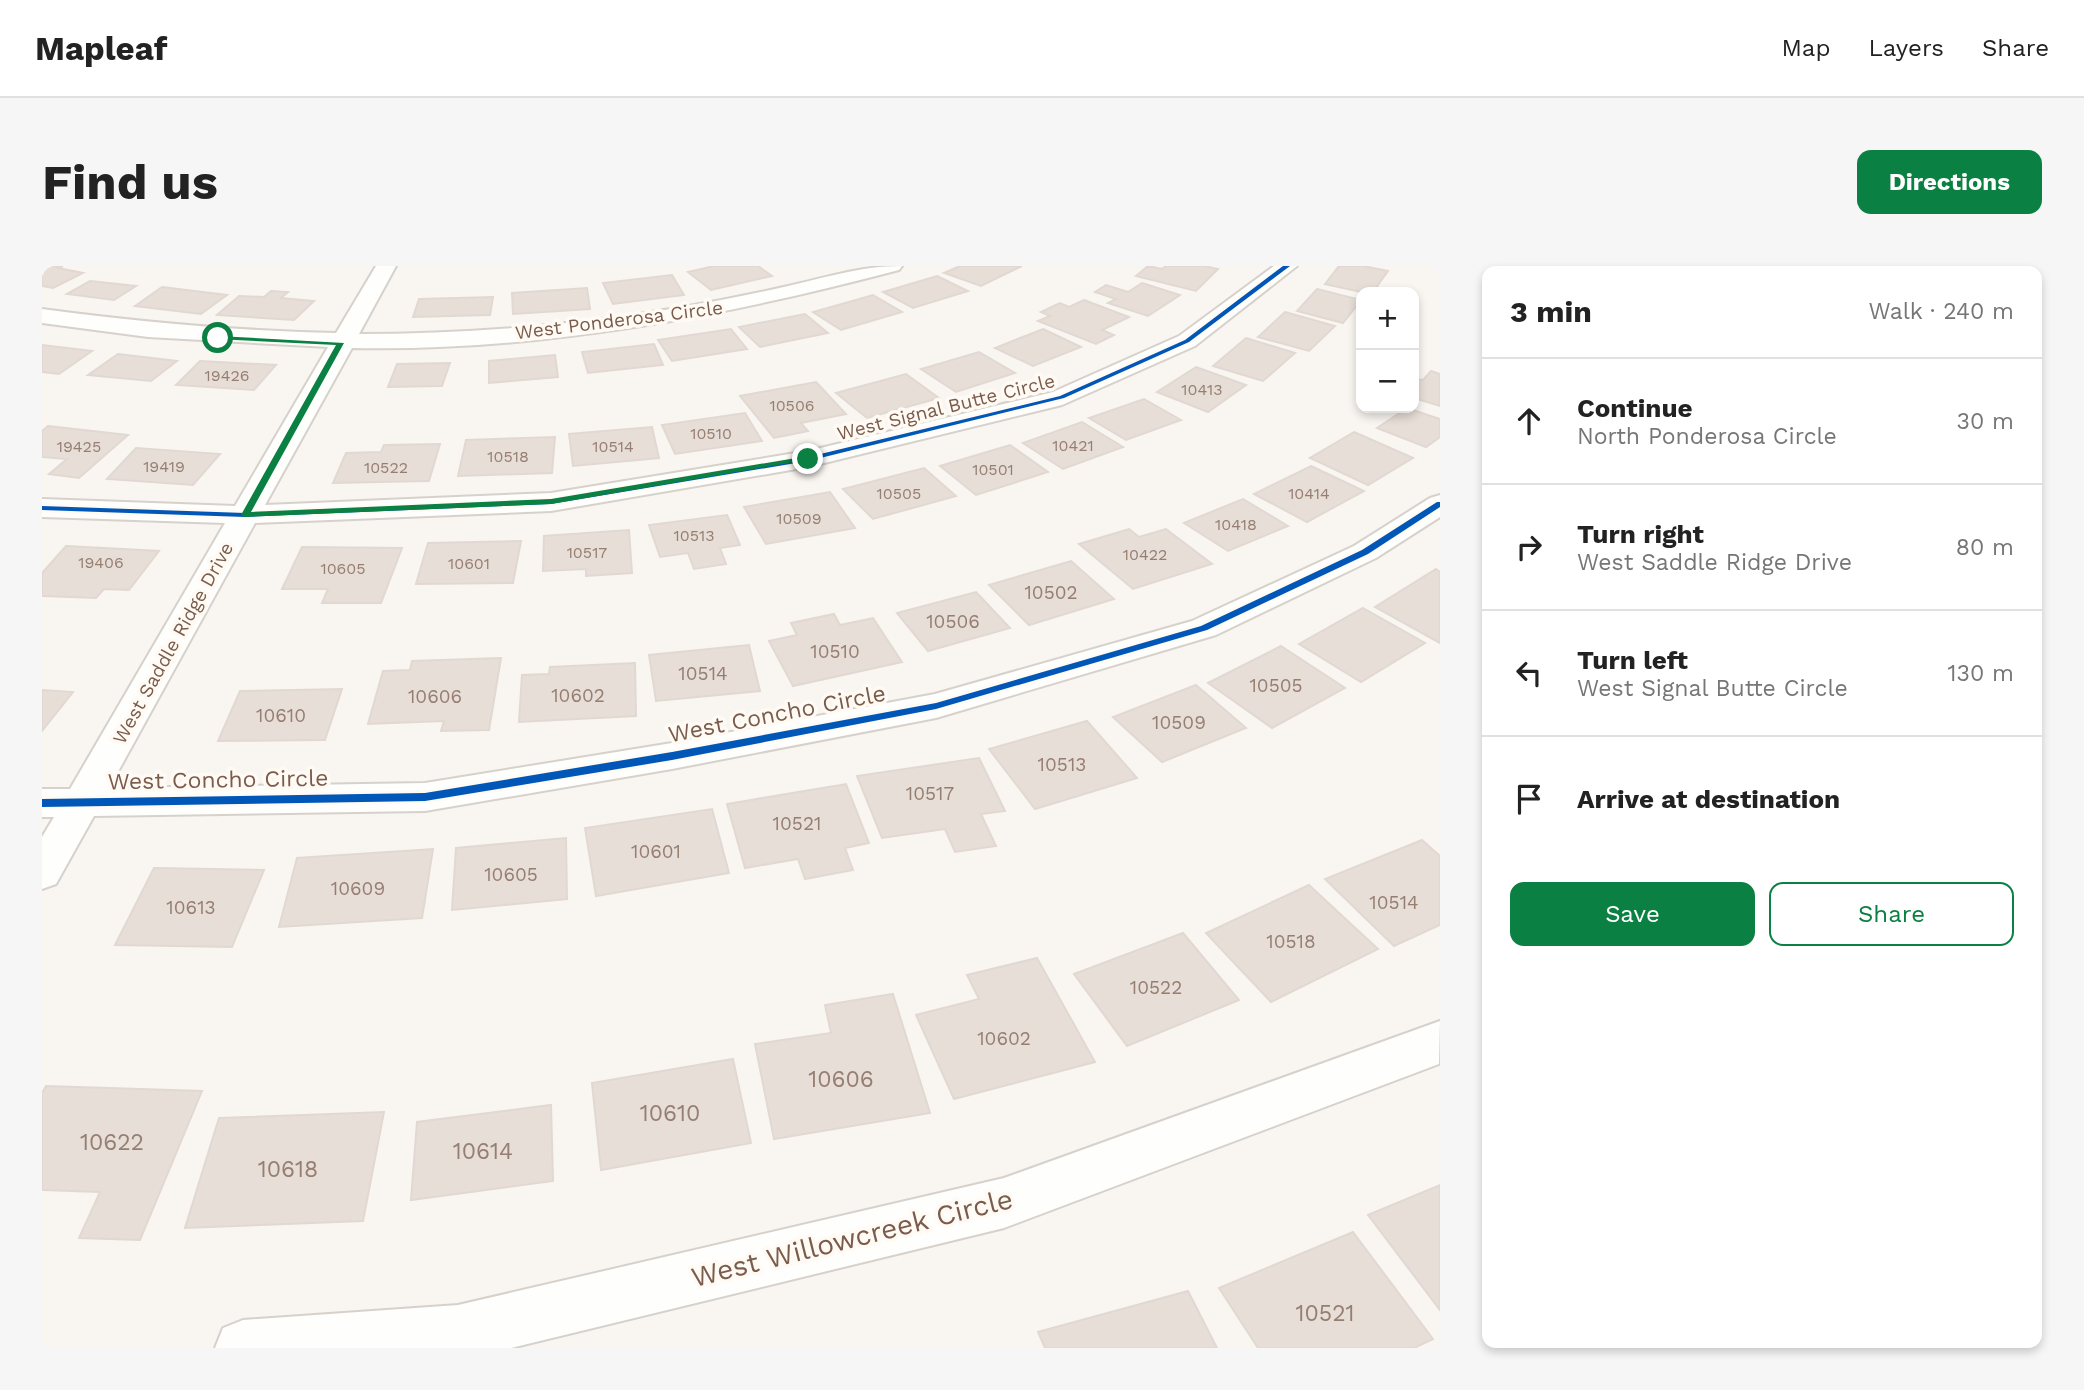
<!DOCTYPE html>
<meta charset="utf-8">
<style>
body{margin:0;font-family:"Work Sans",sans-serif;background:#f6f6f6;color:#222}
.controls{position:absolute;right:21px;top:21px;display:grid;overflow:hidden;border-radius:14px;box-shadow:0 4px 10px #0003}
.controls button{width:63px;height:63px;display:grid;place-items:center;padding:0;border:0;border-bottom:2px solid #e0e0e0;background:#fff;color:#222;font:35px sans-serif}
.stop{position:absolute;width:21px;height:21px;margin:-16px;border:5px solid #0b8043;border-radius:50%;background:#fff}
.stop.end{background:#0b8043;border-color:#fff;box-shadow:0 2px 7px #0008}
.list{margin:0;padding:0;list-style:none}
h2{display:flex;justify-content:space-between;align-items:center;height:91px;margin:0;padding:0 28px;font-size:30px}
h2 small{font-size:23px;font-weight:400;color:#767676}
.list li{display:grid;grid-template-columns:46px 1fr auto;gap:21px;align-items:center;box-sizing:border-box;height:126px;padding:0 28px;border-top:2px solid #e0e0e0}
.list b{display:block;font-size:26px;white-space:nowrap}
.list p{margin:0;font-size:23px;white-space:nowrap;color:#767676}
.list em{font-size:23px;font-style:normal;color:#767676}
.actions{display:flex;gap:14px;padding:21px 28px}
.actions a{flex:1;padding:16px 0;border:2px solid #0b8043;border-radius:14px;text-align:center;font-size:24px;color:#0b8043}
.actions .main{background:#0b8043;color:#fff}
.icon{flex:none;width:38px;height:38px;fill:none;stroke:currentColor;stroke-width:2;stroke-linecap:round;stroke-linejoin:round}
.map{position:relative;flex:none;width:1398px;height:1082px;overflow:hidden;border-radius:14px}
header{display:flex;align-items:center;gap:42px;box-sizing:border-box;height:98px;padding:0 35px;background:#fff;border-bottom:2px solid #e0e0e0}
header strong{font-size:33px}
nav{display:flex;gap:38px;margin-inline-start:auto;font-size:24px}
.intro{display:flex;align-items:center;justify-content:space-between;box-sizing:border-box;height:168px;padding:0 42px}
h1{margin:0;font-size:49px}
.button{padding:18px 32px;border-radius:14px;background:#0b8043;color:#fff;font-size:24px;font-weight:700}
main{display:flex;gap:42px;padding:0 42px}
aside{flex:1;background:#fff;border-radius:14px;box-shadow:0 4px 10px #0003}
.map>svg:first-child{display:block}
</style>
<header>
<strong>Mapleaf</strong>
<nav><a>Map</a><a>Layers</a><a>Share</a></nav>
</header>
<div class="intro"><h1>Find us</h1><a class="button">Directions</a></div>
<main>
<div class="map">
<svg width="1398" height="1082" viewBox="0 0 1398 1082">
<rect width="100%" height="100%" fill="#f9f5f0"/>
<g fill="#e6ded7" stroke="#e2d8d2" stroke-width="2">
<path d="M0,0H21L16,2L41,7L11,22L0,20Z"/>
<path d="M672,0H716L730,10L669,24L646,6Z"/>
<path d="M918,0H980L939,20L902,7Z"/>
<path d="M1106,0L1120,3L1124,0H1162L1176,3L1154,25L1094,10Z"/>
<path d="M1297,0H1321L1346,5L1331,26H1319L1283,18Z"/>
<path d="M630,9L642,29L571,38L561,17Z"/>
<path d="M895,10L926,25L871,42L841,26Z"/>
<path d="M48,15L94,20L72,34L25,28Z"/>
<path d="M1100,17L1138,29L1106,50L1066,37L1074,33L1053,26L1064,19L1086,26Z"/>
<path d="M120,21L185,29L159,48L93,40Z"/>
<path d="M545,22L548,43L471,48L470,27Z"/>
<path d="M1275,23L1319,34L1301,57L1255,45Z"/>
<path d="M229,25L246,26L239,32L272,35L252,54L175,49L197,30L222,31Z"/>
<path d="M831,29L860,46L799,64L771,46Z"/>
<path d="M451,31L448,49L371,51L377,33Z"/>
<path d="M1042,34L1087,51L1060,64L1072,69L1054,78L996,55L1008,50L999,46L1018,37L1027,41Z"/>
<path d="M1243,46L1293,60L1267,85L1216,71Z"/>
<path d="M763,48L786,67L718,81L697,61Z"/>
<path d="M689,63L705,83L630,95L616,74Z"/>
<path d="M1001,63L1039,81L991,100L953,82Z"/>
<path d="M1204,72L1253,87L1221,115L1171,100Z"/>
<path d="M612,78L621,99L546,107L540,86Z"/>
<path d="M0,79L50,85L17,108L0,106Z"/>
<path d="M937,86L973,107L914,126L879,103Z"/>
<path d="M76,88L135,95L109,115L46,109Z"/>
<path d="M513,89L516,111L447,117V95Z"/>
<path d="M158,95L234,99L212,124L134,119Z"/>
<path d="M408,97L400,120L346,121L355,98Z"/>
<path d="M1154,101L1204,119L1166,146L1115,126Z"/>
<path d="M1389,105L1398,108V140L1372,132V113L1381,114Z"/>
<path d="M864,108L897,132L825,152L794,127Z"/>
<path d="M774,116L804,148L759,157L766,165L732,172L698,130Z"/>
<path d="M1102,133L1139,154L1084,174L1047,152Z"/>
<path d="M1365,142L1398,153V171L1384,181L1335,162Z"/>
<path d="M703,147L720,175L633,188L620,159Z"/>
<path d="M1040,156L1081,181L1021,203L981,177Z"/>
<path d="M6,160L86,169L37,212L7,208L25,193L0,191V165Z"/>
<path d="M610,161L617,192L531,200L527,168Z"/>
<path d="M1312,166L1371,192L1326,219L1268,192Z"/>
<path d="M513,171L510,207L416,210L424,174Z"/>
<path d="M398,178L387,215L291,217L304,187L339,186L342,179Z"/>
<path d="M968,179L1006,206L934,229L898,200Z"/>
<path d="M94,182L178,188L151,219L65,213Z"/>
<path d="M1269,200L1322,225L1265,256L1212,228Z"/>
<path d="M882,202L914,230L831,253L801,223Z"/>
<path d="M788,226L813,262L724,278L702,241Z"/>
<path d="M1201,233L1246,260L1186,285L1142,257Z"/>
<path d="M685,249L698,279L678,282L684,298L652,303L646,287L618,291L607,259Z"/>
<path d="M1087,263L1097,271L1124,263L1170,298L1091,323L1037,278Z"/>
<path d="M587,264L590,307L544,310V303L501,305L502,270Z"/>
<path d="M479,275L471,317L374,318L386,277Z"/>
<path d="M24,280L117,285L87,324L62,323L54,332L0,330V307Z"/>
<path d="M260,281L360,282L339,337H280L286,323H240Z"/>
<path d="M1029,295L1072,333L987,359L947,319Z"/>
<path d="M1394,303L1398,306V377L1333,341Z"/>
<path d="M934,326L968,362L886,385L855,347Z"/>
<path d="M1321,342L1383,377L1319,416L1257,378Z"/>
<path d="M792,348L798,359L831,352L860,396L751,420L727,375L755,369L749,357Z"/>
<path d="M707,379L718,425L614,435L607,389Z"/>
<path d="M1239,380L1303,422L1230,462L1166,417Z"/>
<path d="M459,392L447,464L399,465L402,455L326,458L341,405L368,404L370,395Z"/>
<path d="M593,397L594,450L477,456L480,409L507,408L508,401Z"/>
<path d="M1154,419L1204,462L1120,496L1071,451Z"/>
<path d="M300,423L283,474L176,475L198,425Z"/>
<path d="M0,424L31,426L0,465Z"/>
<path d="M1045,455L1095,512L993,543L947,483Z"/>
<path d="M937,492L963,545L939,548L954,580L913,586L903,563L840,572L815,510Z"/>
<path d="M804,518L827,577L803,582L811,604L763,613L756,593L703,602L685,538Z"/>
<path d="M670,543L687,607L554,630L543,562Z"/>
<path d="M524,572L525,633L410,644L414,582Z"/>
<path d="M1380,574L1398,590V659L1352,680L1283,613Z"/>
<path d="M391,583L380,652L237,661L255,592Z"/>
<path d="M112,602L222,604L190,681L73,679Z"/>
<path d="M1267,619L1336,683L1229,736L1164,667Z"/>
<path d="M1141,667L1197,734L1085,780L1032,708Z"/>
<path d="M995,692L1053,796L912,833L874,749L937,733L925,709Z"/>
<path d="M851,728L888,847L732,873L713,778L789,767L783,739Z"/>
<path d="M691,793L709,877L559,904L550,817Z"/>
<path d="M4,820L160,825L98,974L37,972L58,926L0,924V827Z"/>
<path d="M509,839L511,915L369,934L375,856Z"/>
<path d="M342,846L321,955L143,962L177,852Z"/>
<path d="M1398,919V1044L1326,949Z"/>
<path d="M1311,966L1391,1073L1372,1082H1216L1177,1022Z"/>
<path d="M1146,1025L1175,1082H1003L996,1066Z"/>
</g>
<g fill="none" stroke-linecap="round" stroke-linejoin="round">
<g stroke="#d7d1cb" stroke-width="4">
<g id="minor">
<path d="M334,0H354L317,68C425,68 535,59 641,41C676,35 711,28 746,20C786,11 819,0 860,0L857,4C679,51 495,86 310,82L223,239L509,227L766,185L1011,126L1137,70L1232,0H1255L1153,80L1020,139L766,201L509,245L213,257L67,522L383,517L630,477L893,428L1150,355L1312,280L1388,232L1398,229V251L1334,292L1174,369L894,452L630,503L383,545L52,550L14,618L0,623V571L12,551H0V523H28L183,257L0,251V233L193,240L286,81L106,71L0,57V43C98,56 195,65 294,67Z"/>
<path d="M1398,755L1397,798L962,962L469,1082H173L181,1062L201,1054L416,1039L962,912Z"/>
</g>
</g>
<use href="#minor" fill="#fefefd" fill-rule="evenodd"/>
<g stroke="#fffaf3" stroke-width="5">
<g id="cycleway">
<path d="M1241,0H1248L1147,76L1022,132L766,195L509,238L203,251L0,244V240L203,247L509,234L766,191L1018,130L1143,74Z"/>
<path d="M1395,236H1398V241L1326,288L1165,364L894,443L630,494L383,535L0,541V533L383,527L630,486L894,437L1159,360L1320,284Z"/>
</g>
</g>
<use href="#cycleway" fill="#0057b8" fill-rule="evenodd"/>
</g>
<path fill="#0b8043" d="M176,70L302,77L209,246L509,233L766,190L770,193L509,238L203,251L199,249L294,79L173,73Z"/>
<g text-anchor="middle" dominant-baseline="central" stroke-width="7" stroke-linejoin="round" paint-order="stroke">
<g font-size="16" fill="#977e72">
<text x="185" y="109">19426</text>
<text x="1160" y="123">10413</text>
<text x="750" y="139">10506</text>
<text x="669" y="167">10510</text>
<text x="1031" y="179">10421</text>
<text x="37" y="180">19425</text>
<text x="571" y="180">10514</text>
<text x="466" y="190">10518</text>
<text x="122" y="200">19419</text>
<text x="344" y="201">10522</text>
<text x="951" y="203">10501</text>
<text x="857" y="227">10505</text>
<text x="1267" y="227">10414</text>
<text x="757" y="252">10509</text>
<text x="1194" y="258">10418</text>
<text x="652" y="269">10513</text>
<text x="545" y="286">10517</text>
<text x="1103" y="288">10422</text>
<text x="59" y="296">19406</text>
<text x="427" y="297">10601</text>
<text x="301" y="302">10605</text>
</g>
<g font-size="19" fill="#7a5c4d" stroke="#fffaf3">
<text transform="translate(577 54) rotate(-7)">West Ponderosa Circle</text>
<text transform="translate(904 141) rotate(-14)">West Signal Butte Circle</text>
<text transform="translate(131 377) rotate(-61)">West Saddle Ridge Drive</text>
</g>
<g font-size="19" fill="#977e72">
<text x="1009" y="326">10502</text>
<text x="911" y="355">10506</text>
<text x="793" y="385">10510</text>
<text x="661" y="407">10514</text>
<text x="1234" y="419">10505</text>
<text x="536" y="429">10602</text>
<text x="393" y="430">10606</text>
<text x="239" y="449">10610</text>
<text x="1137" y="456">10509</text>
<text x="1020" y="498">10513</text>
<text x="888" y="527">10517</text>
<text x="755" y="557">10521</text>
<text x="614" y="585">10601</text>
<text x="469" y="608">10605</text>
<text x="316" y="622">10609</text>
<text x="1352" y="636">10514</text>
<text x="149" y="641">10613</text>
<text x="1249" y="675">10518</text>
<text x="1114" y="721">10522</text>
<text x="962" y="772">10602</text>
</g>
<g font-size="23" fill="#7a5c4d" stroke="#fffaf3">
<text transform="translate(735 448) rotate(-11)">West Concho Circle</text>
<text transform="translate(176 514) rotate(-1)">West Concho Circle</text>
</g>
<g font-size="23" fill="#977e72">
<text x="799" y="813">10606</text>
<text x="628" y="847">10610</text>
<text x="70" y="876">10622</text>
<text x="441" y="885">10614</text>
<text x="246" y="903">10618</text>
<text x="1283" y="1047">10521</text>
</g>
<g font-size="28" fill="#7a5c4d" stroke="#fffaf3">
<text transform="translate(810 972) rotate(-14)">West Willowcreek Circle</text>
</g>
</g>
</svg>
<div class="controls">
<button>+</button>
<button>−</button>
</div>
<div class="stop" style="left:176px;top:72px"></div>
<div class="stop end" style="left:766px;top:193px"></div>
</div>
<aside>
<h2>3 min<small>Walk · 240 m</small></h2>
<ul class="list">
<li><svg class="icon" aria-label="ahead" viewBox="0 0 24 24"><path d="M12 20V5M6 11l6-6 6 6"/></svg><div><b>Continue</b><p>North Ponderosa Circle</p></div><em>30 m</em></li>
<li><svg class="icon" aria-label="right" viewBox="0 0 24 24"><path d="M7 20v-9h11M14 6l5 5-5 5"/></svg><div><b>Turn right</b><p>West Saddle Ridge Drive</p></div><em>80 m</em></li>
<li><svg class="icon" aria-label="left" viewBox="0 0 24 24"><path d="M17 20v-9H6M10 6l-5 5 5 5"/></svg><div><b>Turn left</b><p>West Signal Butte Circle</p></div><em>130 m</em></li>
<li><svg class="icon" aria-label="arrive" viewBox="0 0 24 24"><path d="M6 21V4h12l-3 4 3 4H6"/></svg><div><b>Arrive at destination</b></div></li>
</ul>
<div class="actions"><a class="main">Save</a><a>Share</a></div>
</aside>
</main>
